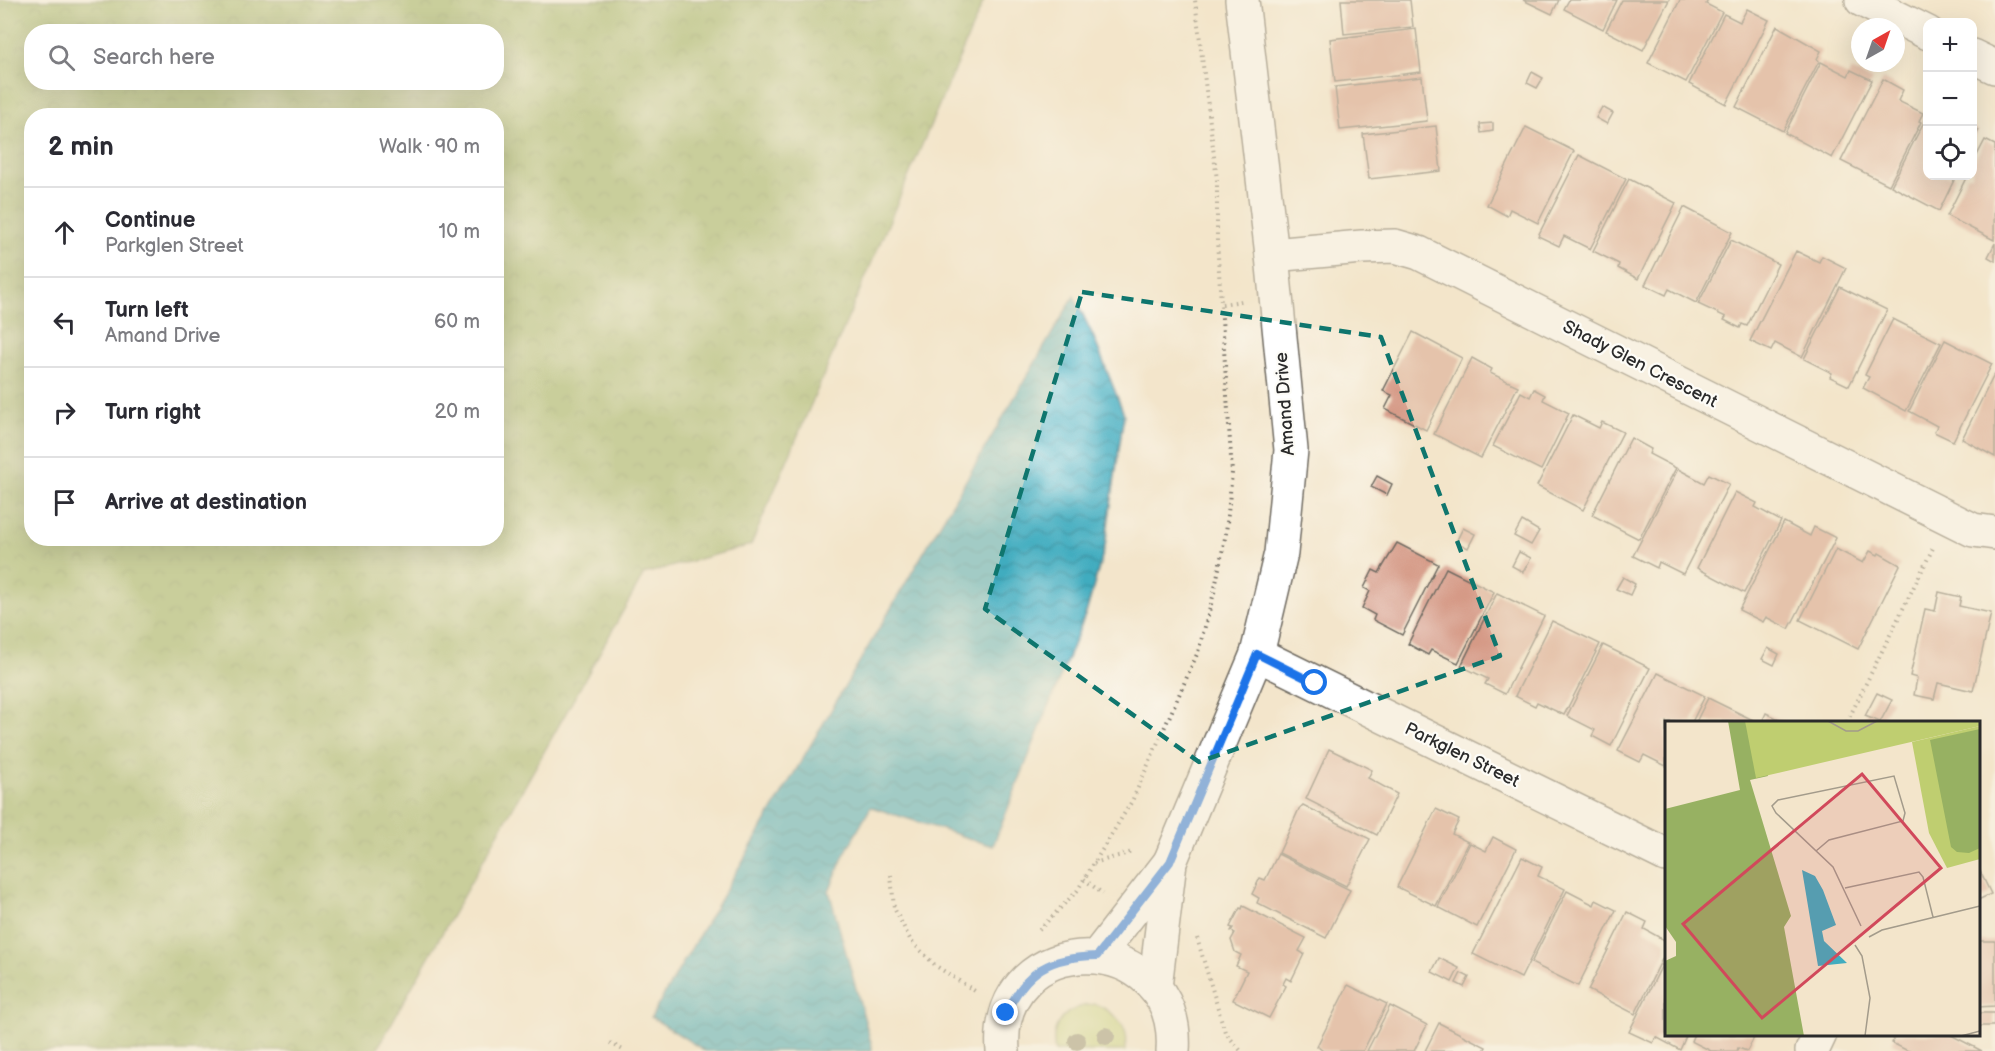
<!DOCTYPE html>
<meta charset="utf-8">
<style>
body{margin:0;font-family:"Balsamiq Sans",sans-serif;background:#f2f2f3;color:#2b2b33}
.controls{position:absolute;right:18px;top:18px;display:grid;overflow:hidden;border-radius:12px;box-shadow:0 6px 24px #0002}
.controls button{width:54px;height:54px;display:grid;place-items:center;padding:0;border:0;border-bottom:2px solid #e1e1e2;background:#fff;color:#2b2b33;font:30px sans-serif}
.compass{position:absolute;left:1851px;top:18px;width:54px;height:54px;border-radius:50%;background:#fff;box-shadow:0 6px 24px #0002;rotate:40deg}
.stop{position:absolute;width:18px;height:18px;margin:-14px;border:4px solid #1a73e8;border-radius:50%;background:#fff}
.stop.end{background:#1a73e8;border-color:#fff;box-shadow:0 2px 6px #0008}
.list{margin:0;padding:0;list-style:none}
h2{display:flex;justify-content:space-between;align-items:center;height:78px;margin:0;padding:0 24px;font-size:26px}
h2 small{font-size:20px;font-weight:400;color:#7c7c81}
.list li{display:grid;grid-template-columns:39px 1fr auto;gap:18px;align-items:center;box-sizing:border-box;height:90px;padding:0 24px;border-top:2px solid #e1e1e2}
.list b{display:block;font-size:22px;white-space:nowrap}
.list p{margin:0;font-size:20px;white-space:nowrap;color:#7c7c81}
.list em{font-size:20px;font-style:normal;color:#7c7c81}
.icon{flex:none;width:33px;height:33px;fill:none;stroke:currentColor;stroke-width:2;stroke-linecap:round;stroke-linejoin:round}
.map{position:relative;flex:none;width:1995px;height:1051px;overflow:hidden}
.search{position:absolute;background:#fff;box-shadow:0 6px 24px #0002;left:24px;top:24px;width:480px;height:66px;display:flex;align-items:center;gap:15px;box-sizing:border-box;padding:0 21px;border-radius:24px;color:#7c7c81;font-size:22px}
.panel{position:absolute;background:#fff;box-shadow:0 6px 24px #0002;left:24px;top:108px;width:480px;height:438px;border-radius:24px}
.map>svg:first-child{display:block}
</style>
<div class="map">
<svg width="1995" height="1051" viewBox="0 0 1995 1051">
<defs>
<pattern id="forest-crowns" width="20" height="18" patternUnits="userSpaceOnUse" patternTransform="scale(1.5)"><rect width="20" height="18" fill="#97b162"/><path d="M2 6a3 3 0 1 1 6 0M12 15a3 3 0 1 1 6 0" fill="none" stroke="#7b9051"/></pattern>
<pattern id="water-waves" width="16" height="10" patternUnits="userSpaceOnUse" patternTransform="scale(1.5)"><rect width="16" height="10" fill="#41acbf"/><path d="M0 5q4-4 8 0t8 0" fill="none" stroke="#378c9b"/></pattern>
</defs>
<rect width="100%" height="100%" fill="#fdfcf7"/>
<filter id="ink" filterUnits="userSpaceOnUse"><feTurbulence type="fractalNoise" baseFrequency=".0167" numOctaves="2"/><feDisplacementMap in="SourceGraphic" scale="12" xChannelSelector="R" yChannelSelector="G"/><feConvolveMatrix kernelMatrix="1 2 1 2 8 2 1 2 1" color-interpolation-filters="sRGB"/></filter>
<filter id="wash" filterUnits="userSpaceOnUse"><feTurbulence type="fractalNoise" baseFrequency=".008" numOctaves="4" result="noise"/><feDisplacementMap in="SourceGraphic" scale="24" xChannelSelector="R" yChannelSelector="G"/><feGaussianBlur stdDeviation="1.35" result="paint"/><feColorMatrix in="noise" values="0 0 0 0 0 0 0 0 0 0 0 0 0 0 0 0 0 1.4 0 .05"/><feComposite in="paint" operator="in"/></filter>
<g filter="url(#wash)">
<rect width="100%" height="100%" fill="#f3e5cb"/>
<path fill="#bfce70" stroke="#757c4e" stroke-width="1.5" d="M1095,1004C1115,1012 1132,1028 1125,1051H1055C1049,1022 1068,1006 1095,1004Z"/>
<path fill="url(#forest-crowns)" stroke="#616e46" stroke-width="1.5" fill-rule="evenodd" d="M0,0H984L751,545L644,574L376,1051H0ZM32,32H496V82H32ZM32,116H496V538H32Z"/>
<path fill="url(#water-waves)" stroke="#366c75" stroke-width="1.5" d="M1074,296L1094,338L1124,414L1105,546L1087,610L993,846L871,807L844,855L829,891L872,1046V1051H705L651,1017Z"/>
<g id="blocks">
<g fill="#d59a86">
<path d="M1341,0H1410L1413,27L1344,34Z"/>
<path d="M1523,0H1559L1552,14Z"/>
<path d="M1569,0H1617L1603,29L1564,9Z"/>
<path d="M1622,0H1669L1643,50L1606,31Z"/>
<path d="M1680,0H1708L1706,4L1722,12L1686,82L1648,63Z"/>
<path d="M1747,9L1769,20L1726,104L1689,84L1724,14L1740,22Z"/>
<path d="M1777,26L1821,51L1817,59L1819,61L1783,131L1736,107Z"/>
<path d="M1416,29L1421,72L1335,82L1330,39Z"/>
<path d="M1821,62L1848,76L1851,70L1872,80L1832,158L1785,133Z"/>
<path d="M1532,72L1543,78L1537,88L1527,83Z"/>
<path d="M1422,77L1427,121L1340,130L1335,87Z"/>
<path d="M1883,79L1903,90L1898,101L1923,113L1919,121L1921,122L1889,185L1841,161Z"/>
<path d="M1602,107L1613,113L1607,124L1596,118Z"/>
<path d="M1928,114V176H1956L1939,211L1891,186Z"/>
<path d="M1493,123V131L1481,133L1480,124Z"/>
<path d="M1436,126L1441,171L1369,179L1363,134Z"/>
<path d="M1972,126L1979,130L1972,143Z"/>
<path d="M1526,127L1574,151L1538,223L1510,209L1507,216L1487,205Z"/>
<path d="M1985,140L1995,145L1994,240L1947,216L1967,176H1972V165Z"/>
<path d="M1579,155L1626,179L1590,249L1564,236L1559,246L1538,236Z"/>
<path d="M1629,179L1676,203L1638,279L1618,268L1619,264L1593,251Z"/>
<path d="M1684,207L1732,232L1696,303L1669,289L1666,295L1645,285Z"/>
<path d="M1731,240L1778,264L1747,326L1742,324L1740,328L1724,320L1726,317L1698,304Z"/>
<path d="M1995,243V261L1988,257Z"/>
<path d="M1796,251L1819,262L1822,256L1846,268L1802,357L1775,343L1771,351L1750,341Z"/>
<path d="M1840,287L1887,310L1849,386L1830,377L1832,373L1804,359Z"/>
<path d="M1893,319L1941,343L1906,411L1863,388L1869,377L1865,375Z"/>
<path d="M1413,332L1462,358L1426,430L1385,409L1392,395L1383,391Z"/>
<path d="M1945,340L1992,364L1953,441L1934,432L1937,426L1909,411Z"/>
<path d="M1472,358L1492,369L1490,373L1518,386L1481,458L1434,434Z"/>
<path d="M1995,373V457L1962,439Z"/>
<path d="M1534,389L1545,395L1543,400L1569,413L1541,470L1493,446L1521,392L1530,397Z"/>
<path d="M1573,415L1599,428L1602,422L1623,432L1583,510L1537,486Z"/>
<path d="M1631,438L1651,449L1649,454L1676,468L1639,539L1592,515Z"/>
<path d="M1678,469L1704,483L1709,474L1729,484L1683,574L1659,562L1657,568L1633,556Z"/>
<path d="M1377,476L1392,484L1387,495L1371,487Z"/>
<path d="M1735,492L1757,503L1755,507L1781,521L1744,593L1697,568Z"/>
<path d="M1522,521L1539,531L1531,545L1514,536Z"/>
<path d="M1784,522L1810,536L1814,527L1836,538L1789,629L1766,617L1763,622L1739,610Z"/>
<path d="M1463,528L1475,534L1468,548L1456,542Z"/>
<path d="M1397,543L1438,564L1402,635L1373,620L1375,615L1362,608L1370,591L1364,588L1373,570L1379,573Z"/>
<path d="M1836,549L1863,563L1870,551L1878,555L1879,553L1900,565L1858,649L1800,620Z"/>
<path d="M1519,552L1531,558L1523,572L1512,566Z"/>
<path d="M1446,568L1494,592L1458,663L1431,650L1428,655L1408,644Z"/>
<path d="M1623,577L1635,584L1630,595L1616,589Z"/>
<path d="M1939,592L1961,597L1959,606L1991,613L1973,691L1938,683L1934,699L1914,695L1917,678L1910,676L1925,609L1935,611Z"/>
<path d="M1497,593L1544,616L1505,694L1485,684L1488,679L1461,666Z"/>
<path d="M1552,621L1600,644L1564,715L1537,702L1535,706L1515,696Z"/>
<path d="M1603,645L1650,668L1611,746L1592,736L1595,730L1567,716Z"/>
<path d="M1768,648L1779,654L1774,665L1762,659Z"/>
<path d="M1658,673L1705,696L1692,722H1666V766L1644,755L1640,762L1618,751Z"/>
<path d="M1877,693L1892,700L1880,722L1865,716Z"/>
<path d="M1708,698L1757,722H1696Z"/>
<path d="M1766,713L1785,722H1762Z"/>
<path d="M1329,749L1372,770L1368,778L1397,794L1377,835L1306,799Z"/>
<path d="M1303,805L1370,839L1346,886L1279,853L1299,809Z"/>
<path d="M1436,809L1459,820L1452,834L1468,842L1436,906L1397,887Z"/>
<path d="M1493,837L1516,849L1477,927L1438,907L1470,843L1486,851Z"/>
<path d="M1278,854L1350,890L1326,938L1257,903L1259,898L1252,894L1260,878L1265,880Z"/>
<path d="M1522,857L1542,867L1538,876L1565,889L1521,978L1473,954Z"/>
<path d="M1978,867L1991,894L1978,900Z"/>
<path d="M1567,891L1594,905L1596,900L1616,910L1578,986L1531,963Z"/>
<path d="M1243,906L1306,938L1299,951L1304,954L1291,981L1286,978L1283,984L1286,986L1269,1018L1233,1000L1247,971L1236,966L1241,955L1235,952L1231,940L1235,933L1231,931L1233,928L1230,927L1240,908L1242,909Z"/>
<path d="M1627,912L1647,922L1644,929L1666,941V951L1635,1014L1588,990Z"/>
<path d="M1978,941H1995V1006L1978,1007Z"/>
<path d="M1666,957V1034H1687L1680,1050L1656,1037L1653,1043L1629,1032Z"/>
<path d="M1439,958L1459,968L1452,982L1432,972Z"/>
<path d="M1461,973L1469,977L1464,987L1456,983Z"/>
<path d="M1348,985L1387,1004L1363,1051H1323L1317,1046Z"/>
<path d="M1390,1006L1427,1025L1414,1051H1367Z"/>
<rect x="1978" y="1013" width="16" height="13"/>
<path d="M1439,1023L1486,1047L1484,1051H1425Z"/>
<path d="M1694,1034H1756L1747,1051L1738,1048L1737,1051H1711L1691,1041Z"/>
<path d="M1896,1034H1949L1982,1051H1908L1892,1043Z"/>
</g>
</g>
</g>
<g filter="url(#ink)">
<use href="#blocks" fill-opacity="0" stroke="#716c63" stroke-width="1.5"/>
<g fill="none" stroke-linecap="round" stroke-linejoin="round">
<g stroke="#716c63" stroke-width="36">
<g id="minor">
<path d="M1862,0L1928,33"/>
<path d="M1972,56L1995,67"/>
<path d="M1272,255L1362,247L1395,246L1419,253L1973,530L1995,533"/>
<path d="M1257,654L1666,855"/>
<path d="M1097,956L1170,862"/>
<path d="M1155,987L1170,862L1257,654L1281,553L1291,450L1272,255L1242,0"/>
<path d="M1003,1051C993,924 1182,927 1173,1051"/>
<path d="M1812,1051L1820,1034"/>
</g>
</g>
<g stroke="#716c63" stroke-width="4" stroke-dasharray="1.5 4.5" stroke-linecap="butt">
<path d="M1222,304L1242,301"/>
<path d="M1847,722L1933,548"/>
<path d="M1094,863L1132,852"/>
<path d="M891,875L894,908L911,941L936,966L978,993"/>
<path d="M1084,879L1103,894"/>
<path d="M1039,930L1077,891L1132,801L1198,652L1214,593L1226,533L1232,473L1217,241V180L1195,0"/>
<path d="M1197,938L1225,1032L1241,1051"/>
<path d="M610,1043L625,1051"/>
</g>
<use href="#minor" stroke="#fff" stroke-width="33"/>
</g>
<g fill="#9d9a7f">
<circle cx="1106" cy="1036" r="9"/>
<circle cx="1077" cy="1041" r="9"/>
</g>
</g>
<g fill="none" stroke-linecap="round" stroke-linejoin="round" filter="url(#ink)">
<path stroke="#1a73e8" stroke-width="8" d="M1006,1013C1027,970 1049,957 1097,956L1170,862L1257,654L1315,683"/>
</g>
<path d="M0 0H1995V1051H0ZM1082,292L1381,337L1500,656L1199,762L985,609Z" fill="#f3e5cb" fill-opacity=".55" fill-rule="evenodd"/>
<path fill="none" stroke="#0f766e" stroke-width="4.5" stroke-dasharray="12 8" stroke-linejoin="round" d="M1082,292L1381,337L1500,656L1199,762L985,609Z"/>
<g text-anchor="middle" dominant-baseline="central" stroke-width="4.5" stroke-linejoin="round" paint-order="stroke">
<g font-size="18" fill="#2b2b2b" stroke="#fdfcf7">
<text transform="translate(1640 364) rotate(27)">Shady Glen Crescent</text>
<text transform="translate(1285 404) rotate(-94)">Amand Drive</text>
<text transform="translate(1462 755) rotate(26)">Parkglen Street</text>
</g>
</g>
<g transform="translate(1665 721)">
<rect width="315" height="315" fill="#f3e5cb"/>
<path d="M315,5V138L282,147L264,112L247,21Z" fill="#bfce70"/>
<path d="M63,0H86L103,55L85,59L126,195L119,206L139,315H0V240L11,235V221L0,205V88L75,69ZM315,8V127L304,132L292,131L286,126L265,19Z" fill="#97b162"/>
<path d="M80,0H315V5L91,57Z" fill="#bfce70"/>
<path d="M137,149L150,155L158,169L171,204L157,210L159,220L182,242L153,245Z" fill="#41acbf"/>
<path fill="none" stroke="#a39b8b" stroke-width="1.5" d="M163,0L181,10H193L212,0M151,130L164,119L238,100L240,92L229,55L113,79L107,85L111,92L168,146L196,205M180,167L254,151L258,156L268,196M204,216L217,209L315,185M190,224L197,235L205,277L200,315M296,315L315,310"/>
<path fill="#d1495b" fill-opacity="0.15" stroke="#d1495b" stroke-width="3" d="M197,53L276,147L97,297L18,203Z"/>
<rect width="315" height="315" fill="none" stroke="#2b2b2b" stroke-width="3"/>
</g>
</svg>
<div class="controls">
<button>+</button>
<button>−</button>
<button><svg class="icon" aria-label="locate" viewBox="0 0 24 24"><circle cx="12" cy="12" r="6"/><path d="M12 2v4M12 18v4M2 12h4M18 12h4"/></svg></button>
</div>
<svg class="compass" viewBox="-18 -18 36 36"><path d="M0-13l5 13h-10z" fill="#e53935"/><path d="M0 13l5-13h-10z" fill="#7c7c81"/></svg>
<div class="stop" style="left:1315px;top:683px"></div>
<div class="stop end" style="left:1006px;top:1013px"></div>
<div class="search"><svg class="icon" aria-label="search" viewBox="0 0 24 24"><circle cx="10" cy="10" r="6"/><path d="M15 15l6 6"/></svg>Search here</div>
<section class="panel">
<h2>2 min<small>Walk · 90 m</small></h2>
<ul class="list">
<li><svg class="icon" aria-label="ahead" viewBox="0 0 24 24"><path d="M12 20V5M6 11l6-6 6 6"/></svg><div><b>Continue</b><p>Parkglen Street</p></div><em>10 m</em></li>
<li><svg class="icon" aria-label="left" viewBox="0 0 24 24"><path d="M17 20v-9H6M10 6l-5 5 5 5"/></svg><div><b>Turn left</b><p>Amand Drive</p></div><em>60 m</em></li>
<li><svg class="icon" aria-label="right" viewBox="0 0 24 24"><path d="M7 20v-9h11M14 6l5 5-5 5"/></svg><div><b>Turn right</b></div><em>20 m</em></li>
<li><svg class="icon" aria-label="arrive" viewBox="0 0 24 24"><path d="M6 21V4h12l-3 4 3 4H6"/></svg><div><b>Arrive at destination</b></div></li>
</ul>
</section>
</div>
